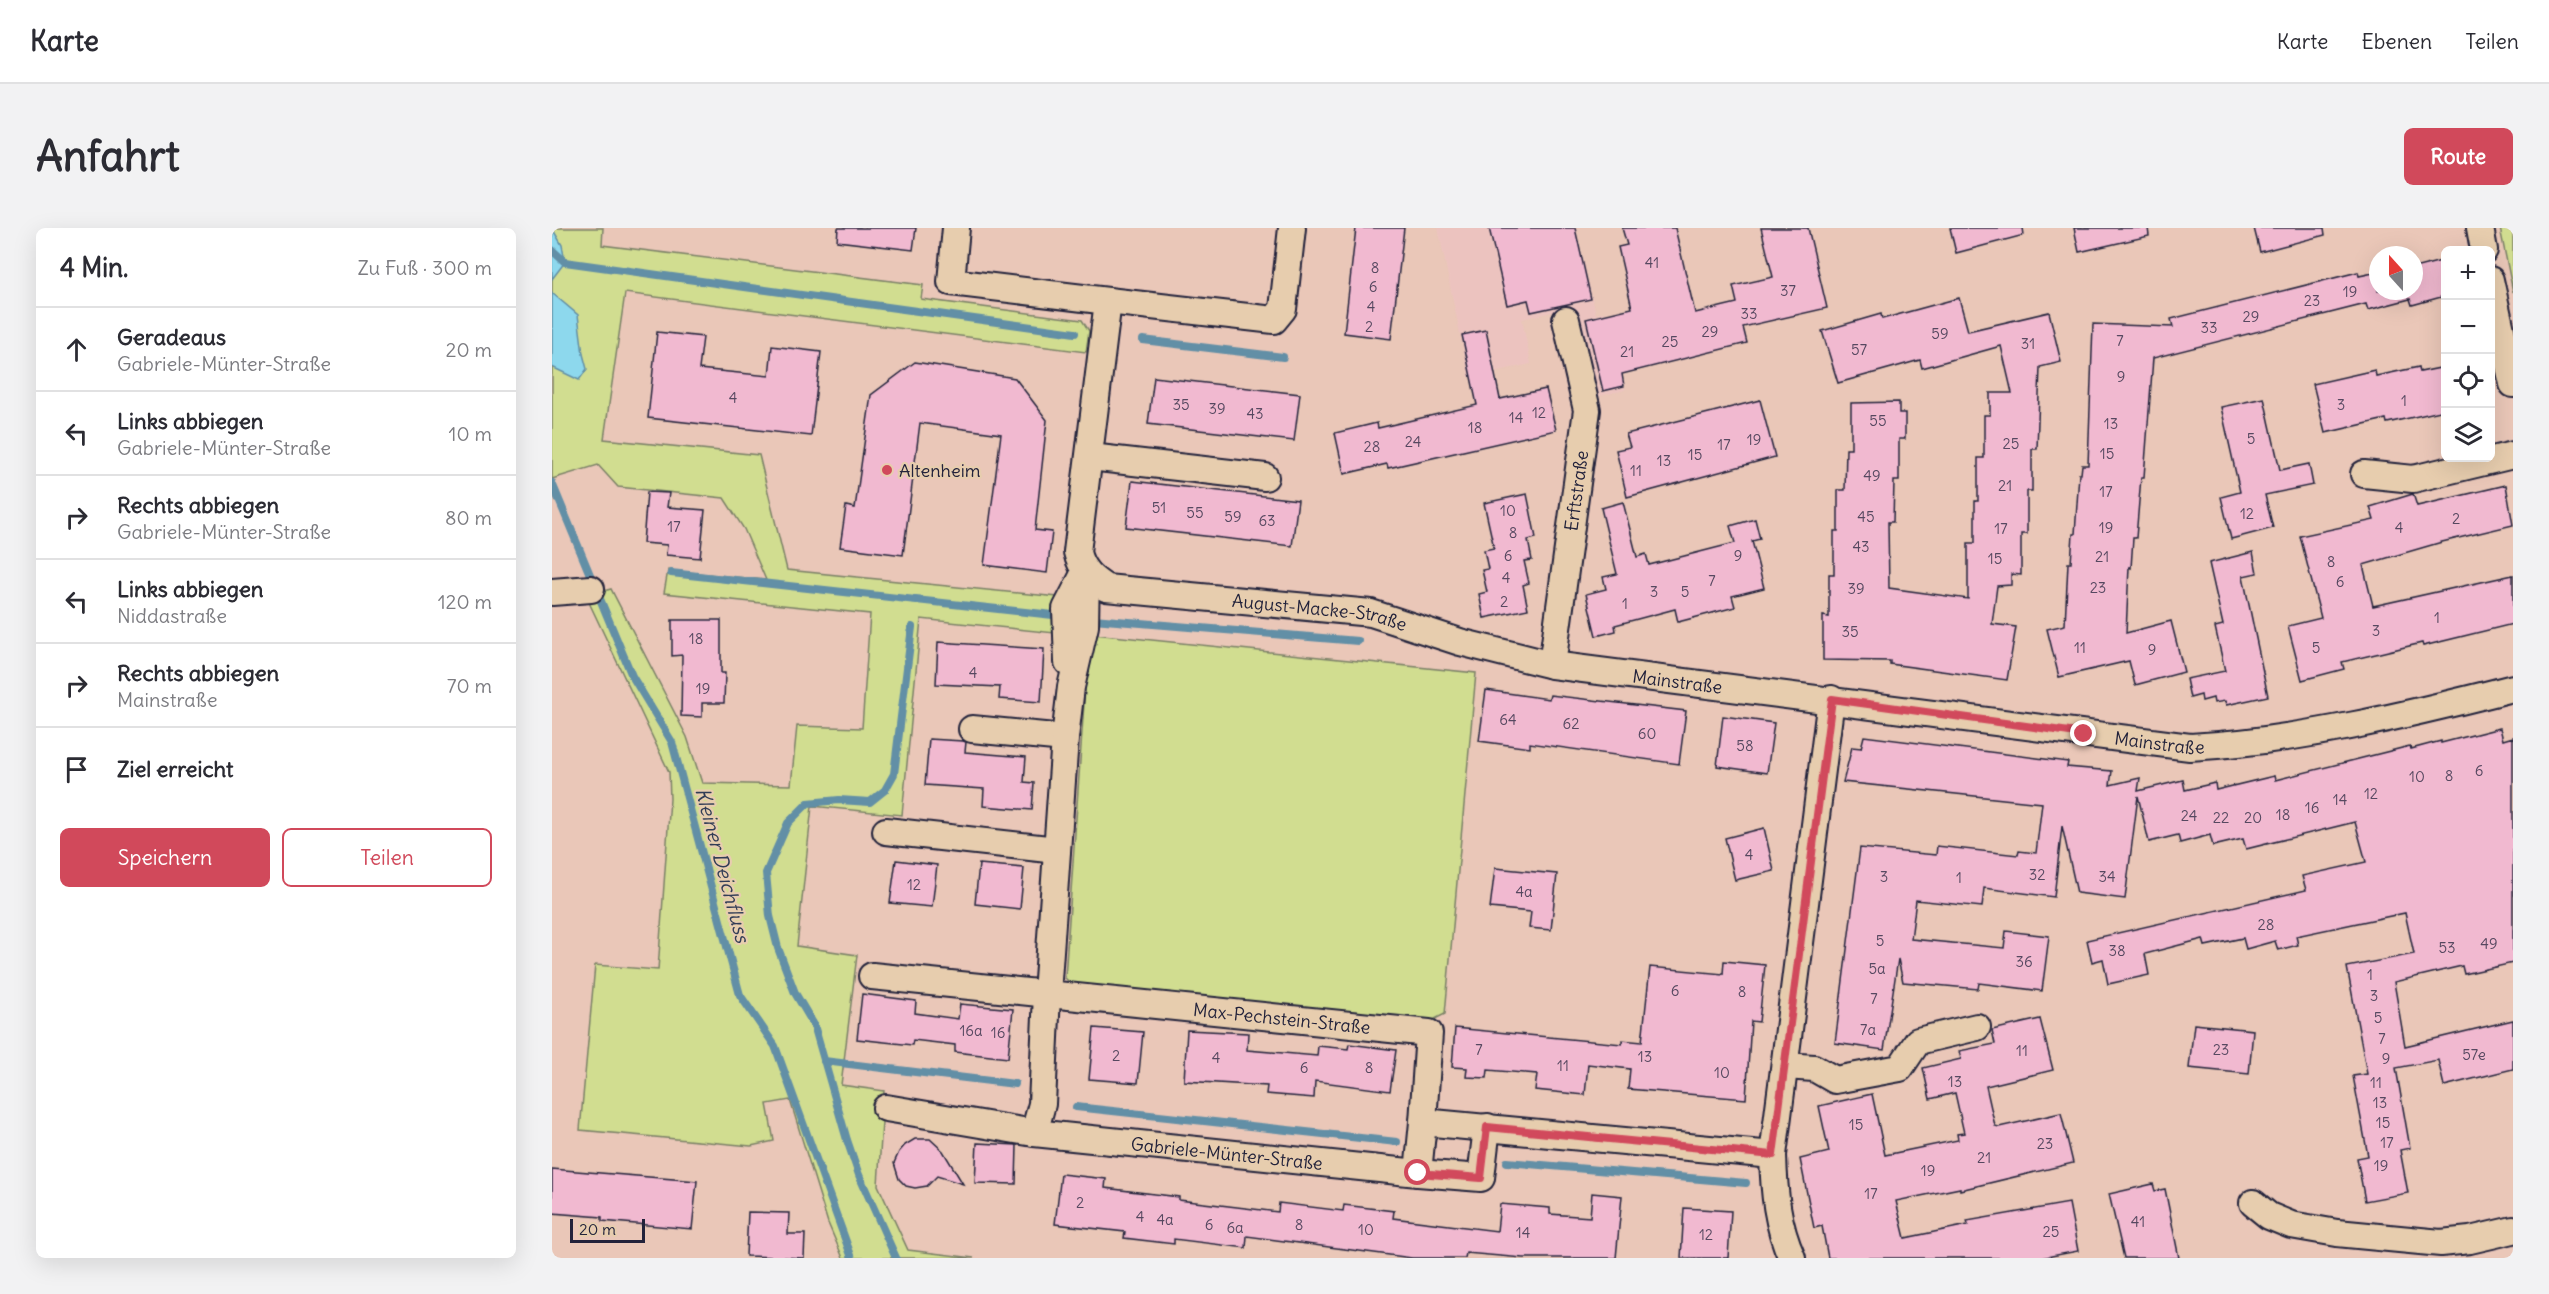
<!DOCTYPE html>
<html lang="de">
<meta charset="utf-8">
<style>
body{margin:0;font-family:Delius,sans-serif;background:#f2f2f3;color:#2b2b33}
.controls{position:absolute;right:18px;top:18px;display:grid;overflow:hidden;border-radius:9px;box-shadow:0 6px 24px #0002}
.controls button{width:54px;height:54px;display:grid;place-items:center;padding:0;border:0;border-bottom:2px solid #e1e1e2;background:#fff;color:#2b2b33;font:30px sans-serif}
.compass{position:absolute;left:1817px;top:18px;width:54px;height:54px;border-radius:50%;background:#fff;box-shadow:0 6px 24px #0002;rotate:339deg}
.scale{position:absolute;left:18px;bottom:15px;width:75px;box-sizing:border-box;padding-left:6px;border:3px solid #22223b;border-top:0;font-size:16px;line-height:21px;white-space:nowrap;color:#22223b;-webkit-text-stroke:4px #e7cdae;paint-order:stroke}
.stop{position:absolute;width:18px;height:18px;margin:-14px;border:4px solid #d1495b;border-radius:50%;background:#fff}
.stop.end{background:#d1495b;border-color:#fff;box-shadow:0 2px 6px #0008}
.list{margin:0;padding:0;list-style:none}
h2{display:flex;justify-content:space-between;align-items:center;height:78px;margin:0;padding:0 24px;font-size:26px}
h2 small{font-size:20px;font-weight:400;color:#7c7c81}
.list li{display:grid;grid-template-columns:39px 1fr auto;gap:18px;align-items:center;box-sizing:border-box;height:84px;padding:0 24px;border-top:2px solid #e1e1e2}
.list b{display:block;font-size:22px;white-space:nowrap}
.list p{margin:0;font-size:20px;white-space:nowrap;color:#7c7c81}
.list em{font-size:20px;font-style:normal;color:#7c7c81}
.actions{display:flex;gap:12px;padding:18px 24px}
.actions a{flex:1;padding:14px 0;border:2px solid #d1495b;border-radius:9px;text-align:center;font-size:21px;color:#d1495b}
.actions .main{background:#d1495b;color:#fff}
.icon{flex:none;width:33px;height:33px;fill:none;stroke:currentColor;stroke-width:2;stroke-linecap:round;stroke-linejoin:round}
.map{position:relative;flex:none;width:1961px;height:1030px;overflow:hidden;border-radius:9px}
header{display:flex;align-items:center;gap:36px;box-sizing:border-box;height:84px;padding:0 30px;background:#fff;border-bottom:2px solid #e1e1e2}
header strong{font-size:28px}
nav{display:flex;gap:33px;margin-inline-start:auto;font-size:21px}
.intro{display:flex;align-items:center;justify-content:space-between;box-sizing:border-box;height:144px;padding:0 36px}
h1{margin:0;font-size:42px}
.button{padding:15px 27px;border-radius:9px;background:#d1495b;color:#fff;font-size:21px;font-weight:700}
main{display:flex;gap:36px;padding:0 36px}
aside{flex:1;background:#fff;border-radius:9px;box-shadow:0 6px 24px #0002}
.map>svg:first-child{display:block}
</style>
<header>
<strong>Karte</strong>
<nav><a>Karte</a><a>Ebenen</a><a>Teilen</a></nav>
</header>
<div class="intro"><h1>Anfahrt</h1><a class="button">Route</a></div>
<main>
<aside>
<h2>4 Min.<small>Zu Fuß · 300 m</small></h2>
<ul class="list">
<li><svg class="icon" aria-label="ahead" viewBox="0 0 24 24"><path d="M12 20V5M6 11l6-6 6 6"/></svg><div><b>Geradeaus</b><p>Gabriele-Münter-Straße</p></div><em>20 m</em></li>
<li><svg class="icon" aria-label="left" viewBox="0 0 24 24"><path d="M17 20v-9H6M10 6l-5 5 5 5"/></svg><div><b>Links abbiegen</b><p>Gabriele-Münter-Straße</p></div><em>10 m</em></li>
<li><svg class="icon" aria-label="right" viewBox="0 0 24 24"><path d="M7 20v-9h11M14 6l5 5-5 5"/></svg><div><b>Rechts abbiegen</b><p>Gabriele-Münter-Straße</p></div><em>80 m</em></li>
<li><svg class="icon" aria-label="left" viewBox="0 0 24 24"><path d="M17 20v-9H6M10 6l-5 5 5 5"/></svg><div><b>Links abbiegen</b><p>Niddastraße</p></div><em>120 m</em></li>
<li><svg class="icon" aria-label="right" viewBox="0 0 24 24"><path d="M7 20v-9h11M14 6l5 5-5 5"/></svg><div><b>Rechts abbiegen</b><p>Mainstraße</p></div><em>70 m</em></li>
<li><svg class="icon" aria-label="arrive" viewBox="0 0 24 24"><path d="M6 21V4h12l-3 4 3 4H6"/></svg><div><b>Ziel erreicht</b></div></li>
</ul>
<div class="actions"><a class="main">Speichern</a><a>Teilen</a></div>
</aside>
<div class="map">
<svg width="1961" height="1030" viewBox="0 0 1961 1030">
<rect width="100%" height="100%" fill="#eac7b8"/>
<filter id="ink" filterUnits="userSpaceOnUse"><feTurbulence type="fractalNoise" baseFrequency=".0167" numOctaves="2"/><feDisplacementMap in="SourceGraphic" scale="12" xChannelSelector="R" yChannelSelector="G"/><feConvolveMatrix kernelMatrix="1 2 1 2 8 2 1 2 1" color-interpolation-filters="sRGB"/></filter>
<g filter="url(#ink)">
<path fill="#ecc3bf" d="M886,0H1024L1044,86L1054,84L1073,162L1043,169L1021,79L970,91L979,136L917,149Z"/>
<g fill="#d1dd90" stroke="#7a8066" stroke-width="1.5">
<path d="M0,0H51L50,17L371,57L369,71L530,92L537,103L534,124L73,65L52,211L207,227L235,342L506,369L503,405L369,391L350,587L260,578L245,718L305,727L289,857L332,863L326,957L356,1022L422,1030H291L276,995L238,872L215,876L222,913L199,918L28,902L43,737L106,742L118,571L117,544L34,368L59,361L135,509L150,555L239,557L245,498L310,500L318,386L112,365L116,342L214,352L192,301L172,270L66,259L46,237L0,251Z"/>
<path d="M1948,0H1961V64Z"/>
<path d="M541,406L924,445L893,786L871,797L523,759L513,750L535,432Z"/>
</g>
<g fill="#8dd8ed" stroke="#628fa6" stroke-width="1.5">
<path d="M0,0L10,17L13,34L0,51Z"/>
<path d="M0,65L26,87L31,126L35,141L27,152L0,139Z"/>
</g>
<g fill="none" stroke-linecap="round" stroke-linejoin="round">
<g stroke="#628fa6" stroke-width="8">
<path d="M0,22L13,34L523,105"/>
<path d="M591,112L731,129"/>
<path d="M0,255L80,448L120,514L188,767L223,818L300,1030"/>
<path d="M119,345L501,387"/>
<path d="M541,391L806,413"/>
<path d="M272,833L463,856"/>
<path d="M524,879L845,914"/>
<path d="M955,934L1194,955"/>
<path d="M344,1030L307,947L295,912L262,797L243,765L226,720L218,688L214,645L236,595L256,575L287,572L318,574L333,562L342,546L360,399"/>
</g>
</g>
<g fill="#f1b9d0" stroke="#22223b" stroke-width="1.5">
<path d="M286,0H364L361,22L285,13Z"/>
<path d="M804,0H852L839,111L792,105Z"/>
<path d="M937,0H1023L1039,71L979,84L976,72L955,77Z"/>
<path d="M1070,0H1123L1143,85L1185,75L1181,58L1221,49L1209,0H1256L1275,80L1191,99L1195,115L1070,146L1072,158L1051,163L1034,91L1080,80L1066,19L1075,17Z"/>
<path d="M1398,0H1471L1472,7L1404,25Z"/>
<path d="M1522,0H1596L1597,8L1527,24Z"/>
<path d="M1702,0H1772L1773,7L1708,24Z"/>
<path d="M1893,32V68L1860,77L1858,71L1816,82L1814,76L1601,130L1592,249H1589L1584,310H1581L1579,340L1577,339L1574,405L1619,393L1632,444L1583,457L1577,433L1507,449L1495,401L1513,397L1516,335H1519L1521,306H1523L1527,246H1529L1530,237H1536L1541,96L1621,99L1619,91L1806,44L1807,48L1826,44V63H1862V40Z"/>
<path d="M1407,70L1416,103L1497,84L1509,134L1488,139L1485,221H1480V263H1475V306H1469V347L1459,346V357L1445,358L1440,396L1464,399L1455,452L1338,436V433L1271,432V388L1277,389V346H1282V303H1286V262H1293L1294,221H1299V175L1347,174V185H1353V211H1347V253H1342L1341,294H1336L1337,360L1416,371V315H1423V273H1426V230H1432V187H1438V165H1460L1449,118L1370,140L1368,132L1286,155L1270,103L1329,86L1330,91Z"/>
<path d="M934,102L948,171L994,161L1004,202L836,240L835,236L792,246L783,205L825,195L826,200L925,177L910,107Z"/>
<path d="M105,104L151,109L147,141L217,148L220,118L269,124L259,208L96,190Z"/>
<path d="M363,134L463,150L495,192L483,302L500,304L495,345L432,337L449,206L368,195L351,327L288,319L294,278L303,280L319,167Z"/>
<path d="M1867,139L1868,144L1893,139V182L1835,195L1834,191L1773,205L1761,156L1823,142L1824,148Z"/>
<path d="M602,149L748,166L742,213L596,196Z"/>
<path d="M1712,170L1728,242L1757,236L1761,257L1713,267L1721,300L1679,311L1669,269L1688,264L1669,179Z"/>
<path d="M1208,172L1223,229L1075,269L1064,222L1078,219L1074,206Z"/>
<path d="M580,253L746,272L740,318L574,299Z"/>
<path d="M1954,257L1961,297L1890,314L1811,337L1821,378L1961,347V396L1871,418L1870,415L1790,434L1792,441L1750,452L1736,398L1769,390L1748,308L1822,292L1818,279L1861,266L1865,278Z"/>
<path d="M95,264L117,265L115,279L153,282L148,330L114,327L115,317L91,315Z"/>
<path d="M975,266L984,310L976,312L980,332L972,333L977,355L971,357L976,381L932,390L927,366L935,364L930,342L936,341L932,322L942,320L932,275Z"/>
<path d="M1071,274L1085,329L1094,326L1097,337L1183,315L1178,298L1203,291L1208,311L1200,313L1212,360L1180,368L1183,379L1126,394L1123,381L1063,397L1064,403L1044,408L1034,366L1054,361L1051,349L1065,346L1049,280Z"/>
<path d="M1701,324L1705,345L1691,348L1716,468L1674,477L1673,473L1662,475L1661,470L1650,473L1649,467L1638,470L1634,451L1673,443L1663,399L1671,397L1657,335Z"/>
<path d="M120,392H169V445H173L172,475H150V489L129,488L130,427L120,428Z"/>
<path d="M386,414L492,421L489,474L447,471L448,459L384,456Z"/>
<path d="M934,462L997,471L998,467L1134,483L1127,536L978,515V520L927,513Z"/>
<path d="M1171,488L1222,495L1215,545L1165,538Z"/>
<path d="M1948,500L1951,512L1961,509V735L1912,746L1910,738L1842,754L1853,818L1961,792V841L1892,858L1886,832L1844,840L1858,920L1848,922L1856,965L1813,973L1805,930L1816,928L1801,848L1815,846L1795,739L1862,726L1853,685L1744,708L1746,717L1726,722L1723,713L1694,721L1691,710L1653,718L1651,711L1593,726L1597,747L1556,756L1551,731L1540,734L1535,712L1754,662L1750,648L1814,634L1803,594L1694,621L1691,611L1661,618L1658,607L1628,615L1626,607L1597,614L1586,568L1573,671L1525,665L1510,598L1502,669L1432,660L1430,679L1364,672L1359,711L1452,720L1454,703L1497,708L1490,763L1427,755L1426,761L1351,754L1346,731L1332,822L1283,815L1308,620L1384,627L1385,618L1466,627L1467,623L1484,625L1490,575L1291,554L1300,519L1309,520L1312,508L1516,534L1515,539L1560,543L1558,557L1588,550L1586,563L1631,552L1633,562L1663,555L1664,562L1722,548L1723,552L1858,518L1859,521L1889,513V515Z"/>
<path d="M377,511L411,513L414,514L413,524L474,529L472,554L482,555L480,582L431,578L432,561L373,557Z"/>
<path d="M1212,600L1222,643L1183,652L1173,610Z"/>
<path d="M344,632L385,637L380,679L338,675Z"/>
<path d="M427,636L472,640L468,681L423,676Z"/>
<path d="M943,640L1005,646L999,702L977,700L979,684L938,680Z"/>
<path d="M1172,733L1213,737L1207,794L1199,793L1194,871L1076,861L1078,841L1036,836L1033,867L983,862L985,846L936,842L935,850L914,849L915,840L900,839L903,800L1070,816V812L1090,814L1098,739L1171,746Z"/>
<path d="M310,766L364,773L363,785L406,791L408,776L461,781L456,830L403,824V817L361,812L360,817L305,811Z"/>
<path d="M1488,791L1501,842L1434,858L1443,898L1447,899L1509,885L1521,935L1408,962V960L1344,973L1353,1010L1416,997L1415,993L1517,975L1526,1023L1489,1030H1276L1270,998L1262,1000L1248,931L1277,924L1267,878L1320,866L1333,927L1406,912L1405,906L1412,905L1403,865L1378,871L1371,840L1409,831L1407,823L1443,816L1440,802Z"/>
<path d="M1642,796L1701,802L1697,846L1637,840Z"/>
<path d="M542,800L591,804L586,855L537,851Z"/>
<path d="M635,802L696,805L695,822L765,828L766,818L796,821L797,816L844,822L838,863L763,853L762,870L714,866L715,858L632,853Z"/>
<path d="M363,911H378L391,923L411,956L385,948L375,958L363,960L354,958L347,951L342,935L347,924L353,917Z"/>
<path d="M425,915L465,917L464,956L423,955Z"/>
<path d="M0,941L145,953L140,1001L50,993V989L0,985Z"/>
<path d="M509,946L554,951L553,960L627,969V972L726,984L727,975L791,983L792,977L842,983L841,990L945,1003L948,976L998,980V986L1038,989L1040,965L1070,968L1064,1030H971L914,1025L913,1030H860L695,1008L694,1020L622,1011V1016L572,1010L573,1004L503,996Z"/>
<path d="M1601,956L1603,963L1613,961L1627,1030H1572L1557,966Z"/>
<path d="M1132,980L1179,983L1176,1030H1129Z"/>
<path d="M196,984L237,985L236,1006H253L252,1030L194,1028Z"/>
</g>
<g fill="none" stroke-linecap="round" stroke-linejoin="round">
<g stroke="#22223b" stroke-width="30">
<g id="street">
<path id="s1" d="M404,0L399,54L556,73L525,324C529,342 540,351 554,360L819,385L908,414L1000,437L1638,519C1748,513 1855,487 1961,460"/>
<path d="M1928,0L1932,22"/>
<path d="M1938,52L1961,156"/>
<path d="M556,73L722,92L731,81L740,0"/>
<path d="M538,229L713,249"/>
<path d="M1812,246L1861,251L1961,227"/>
<path d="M0,364L39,361"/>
<path d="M516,434L514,381L532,346"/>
<path id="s2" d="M1000,437L1035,182L1014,92"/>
<path d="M420,501L513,510"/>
<path d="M334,603L505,622"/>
<path id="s3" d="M320,748L877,805L871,894"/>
<path d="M1233,838L1262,840L1283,852L1348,840L1366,813L1425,799"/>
<path id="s4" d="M334,880L482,905L866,945L871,894L1221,927"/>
<path d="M482,905L490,876L495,766L513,510L519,459L533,398L534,344"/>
<path d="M866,945L929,950L935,899"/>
<path d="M1701,975L1717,988L1739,997L1785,1005L1889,1015L1918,1012L1961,1002"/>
<path d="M1240,1030C1225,997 1222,964 1221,927L1279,471"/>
</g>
</g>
<use href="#street" stroke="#e7cdae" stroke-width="26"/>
</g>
</g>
<g fill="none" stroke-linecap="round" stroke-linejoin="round" filter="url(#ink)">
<path stroke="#d1495b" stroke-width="8" d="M866,945L929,950L935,899L1221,927L1280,471L1532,506"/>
</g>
<circle fill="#d1495b" stroke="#e7cdae" stroke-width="2" cx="335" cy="242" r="6"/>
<g text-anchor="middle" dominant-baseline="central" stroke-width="4.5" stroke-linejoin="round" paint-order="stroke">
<g font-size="15" fill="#564860">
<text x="1100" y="34">41</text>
<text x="823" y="39">8</text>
<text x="821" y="58">6</text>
<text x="1236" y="62">37</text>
<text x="1798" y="63">19</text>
<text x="1760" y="72">23</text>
<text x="819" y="78">4</text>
<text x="1197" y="85">33</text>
<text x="1699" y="88">29</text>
<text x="817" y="98">2</text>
<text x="1657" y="99">33</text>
<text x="1158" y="103">29</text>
<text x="1388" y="105">59</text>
<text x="1568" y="112">7</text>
<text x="1118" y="113">25</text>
<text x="1476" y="115">31</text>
<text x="1307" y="121">57</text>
<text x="1075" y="123">21</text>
<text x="1569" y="148">9</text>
<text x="181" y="169">4</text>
<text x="1852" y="172">1</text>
<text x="629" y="176">35</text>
<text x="1789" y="176">3</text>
<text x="665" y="180">39</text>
<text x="987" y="184">12</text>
<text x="703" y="185">43</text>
<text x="964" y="189">14</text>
<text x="1326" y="192">55</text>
<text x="1559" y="195">13</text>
<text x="923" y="199">18</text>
<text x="1699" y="210">5</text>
<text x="1202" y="211">19</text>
<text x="861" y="213">24</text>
<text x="1459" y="215">25</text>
<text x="1172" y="216">17</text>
<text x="820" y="218">28</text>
<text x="1555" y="225">15</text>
<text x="1143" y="226">15</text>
<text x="1112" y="232">13</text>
<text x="1084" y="242">11</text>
<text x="1320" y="247">49</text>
<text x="1453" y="257">21</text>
<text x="1554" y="263">17</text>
<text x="607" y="279">51</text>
<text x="956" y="282">10</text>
<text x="643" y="284">55</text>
<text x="1695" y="285">12</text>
<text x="681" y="288">59</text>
<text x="1314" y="288">45</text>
<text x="1904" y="290">2</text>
<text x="715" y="292">63</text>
<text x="122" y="298">17</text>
<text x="1554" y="299">19</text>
<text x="1847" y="299">4</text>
<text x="1449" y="300">17</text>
<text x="961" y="304">8</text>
<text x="1309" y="318">43</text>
<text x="956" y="327">6</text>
<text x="1186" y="327">9</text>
<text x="1550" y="328">21</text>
<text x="1443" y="330">15</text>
<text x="1779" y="333">8</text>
<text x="954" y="349">4</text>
<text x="1160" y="352">7</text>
<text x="1788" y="353">6</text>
<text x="1546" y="359">23</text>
<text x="1304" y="360">39</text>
<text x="1102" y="363">3</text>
<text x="1133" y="363">5</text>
<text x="952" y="373">2</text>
<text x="1073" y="375">1</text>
<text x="1885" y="389">1</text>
<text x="1824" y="402">3</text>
<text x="1298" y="403">35</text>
<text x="144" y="410">18</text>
<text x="1528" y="419">11</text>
<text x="1764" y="419">5</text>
<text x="1600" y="421">9</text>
<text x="421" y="444">4</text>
<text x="151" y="460">19</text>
<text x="956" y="491">64</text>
<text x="1019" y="495">62</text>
<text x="1095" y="505">60</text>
<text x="1193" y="517">58</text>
<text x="1927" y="542">6</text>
<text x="1897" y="547">8</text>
<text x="1865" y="548">10</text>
<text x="1819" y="565">12</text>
<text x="1788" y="571">14</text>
<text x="1760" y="579">16</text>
<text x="1731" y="586">18</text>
<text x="1637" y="587">24</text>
<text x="1669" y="589">22</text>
<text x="1701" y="589">20</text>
<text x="1197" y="626">4</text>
<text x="1485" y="646">32</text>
<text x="1332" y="648">3</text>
<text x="1555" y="648">34</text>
<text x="1407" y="649">1</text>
<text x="362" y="656">12</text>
<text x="972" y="663">4a</text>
<text x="1714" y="696">28</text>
<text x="1328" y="712">5</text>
<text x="1937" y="715">49</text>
<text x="1895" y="719">53</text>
<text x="1565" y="722">38</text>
<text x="1472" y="733">36</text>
<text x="1325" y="740">5a</text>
<text x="1818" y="746">1</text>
<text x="1123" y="762">6</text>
<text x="1190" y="763">8</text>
<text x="1822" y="767">3</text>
<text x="1322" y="770">7</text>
<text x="1826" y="789">5</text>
<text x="1316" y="801">7a</text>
<text x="419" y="802">16a</text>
<text x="446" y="804">16</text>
<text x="1830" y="810">7</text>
<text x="927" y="821">7</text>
<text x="1669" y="821">23</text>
<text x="1470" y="822">11</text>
<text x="1922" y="826">57e</text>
<text x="564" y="827">2</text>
<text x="1093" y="828">13</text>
<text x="664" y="829">4</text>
<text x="1834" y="830">9</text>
<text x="1011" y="837">11</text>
<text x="752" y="839">6</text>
<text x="817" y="839">8</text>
<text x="1170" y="844">10</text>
<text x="1403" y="853">13</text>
<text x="1824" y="854">11</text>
<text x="1828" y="874">13</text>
<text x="1831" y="894">15</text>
<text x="1304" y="896">15</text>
<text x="1835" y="914">17</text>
<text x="1493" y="915">23</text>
<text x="1432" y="929">21</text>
<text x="1829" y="937">19</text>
<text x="1376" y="942">19</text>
<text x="1319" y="965">17</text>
<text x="528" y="974">2</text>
<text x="588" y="988">4</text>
<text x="613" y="991">4a</text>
<text x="1586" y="993">41</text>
<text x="657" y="996">6</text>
<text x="747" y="996">8</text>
<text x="683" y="999">6a</text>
<text x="814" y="1001">10</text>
<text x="1499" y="1003">25</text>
<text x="971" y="1004">14</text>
<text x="1154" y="1006">12</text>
</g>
<g font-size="18" fill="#22223b" stroke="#e7cdae" text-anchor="start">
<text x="347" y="242">Altenheim</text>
</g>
<g font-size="18" fill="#22223b" stroke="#e7cdae">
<text stroke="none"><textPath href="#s2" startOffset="176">Erftstraße</textPath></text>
<text stroke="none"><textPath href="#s1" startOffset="728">August-Macke-Straße</textPath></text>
<text stroke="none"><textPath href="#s1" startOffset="1094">Mainstraße</textPath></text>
<text stroke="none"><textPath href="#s1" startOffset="1580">Mainstraße</textPath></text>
<text stroke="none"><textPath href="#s3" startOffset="412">Max-Pechstein-Straße</textPath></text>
<text stroke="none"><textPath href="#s4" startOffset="344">Gabriele-Münter-Straße</textPath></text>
</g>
<g font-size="20" font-style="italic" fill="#323d56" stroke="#e7cdae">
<text transform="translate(171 637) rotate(75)">Kleiner Deichfluss</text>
</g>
</g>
</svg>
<div class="controls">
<button>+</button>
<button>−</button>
<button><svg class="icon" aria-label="locate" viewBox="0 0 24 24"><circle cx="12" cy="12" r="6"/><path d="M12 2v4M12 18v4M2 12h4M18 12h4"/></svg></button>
<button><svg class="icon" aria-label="layers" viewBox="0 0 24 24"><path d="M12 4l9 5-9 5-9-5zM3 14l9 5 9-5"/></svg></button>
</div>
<svg class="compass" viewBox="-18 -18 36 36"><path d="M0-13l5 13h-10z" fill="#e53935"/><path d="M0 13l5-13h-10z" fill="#7c7c81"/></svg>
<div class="scale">20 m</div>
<div class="stop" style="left:866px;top:945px"></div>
<div class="stop end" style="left:1532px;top:506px"></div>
</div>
</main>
